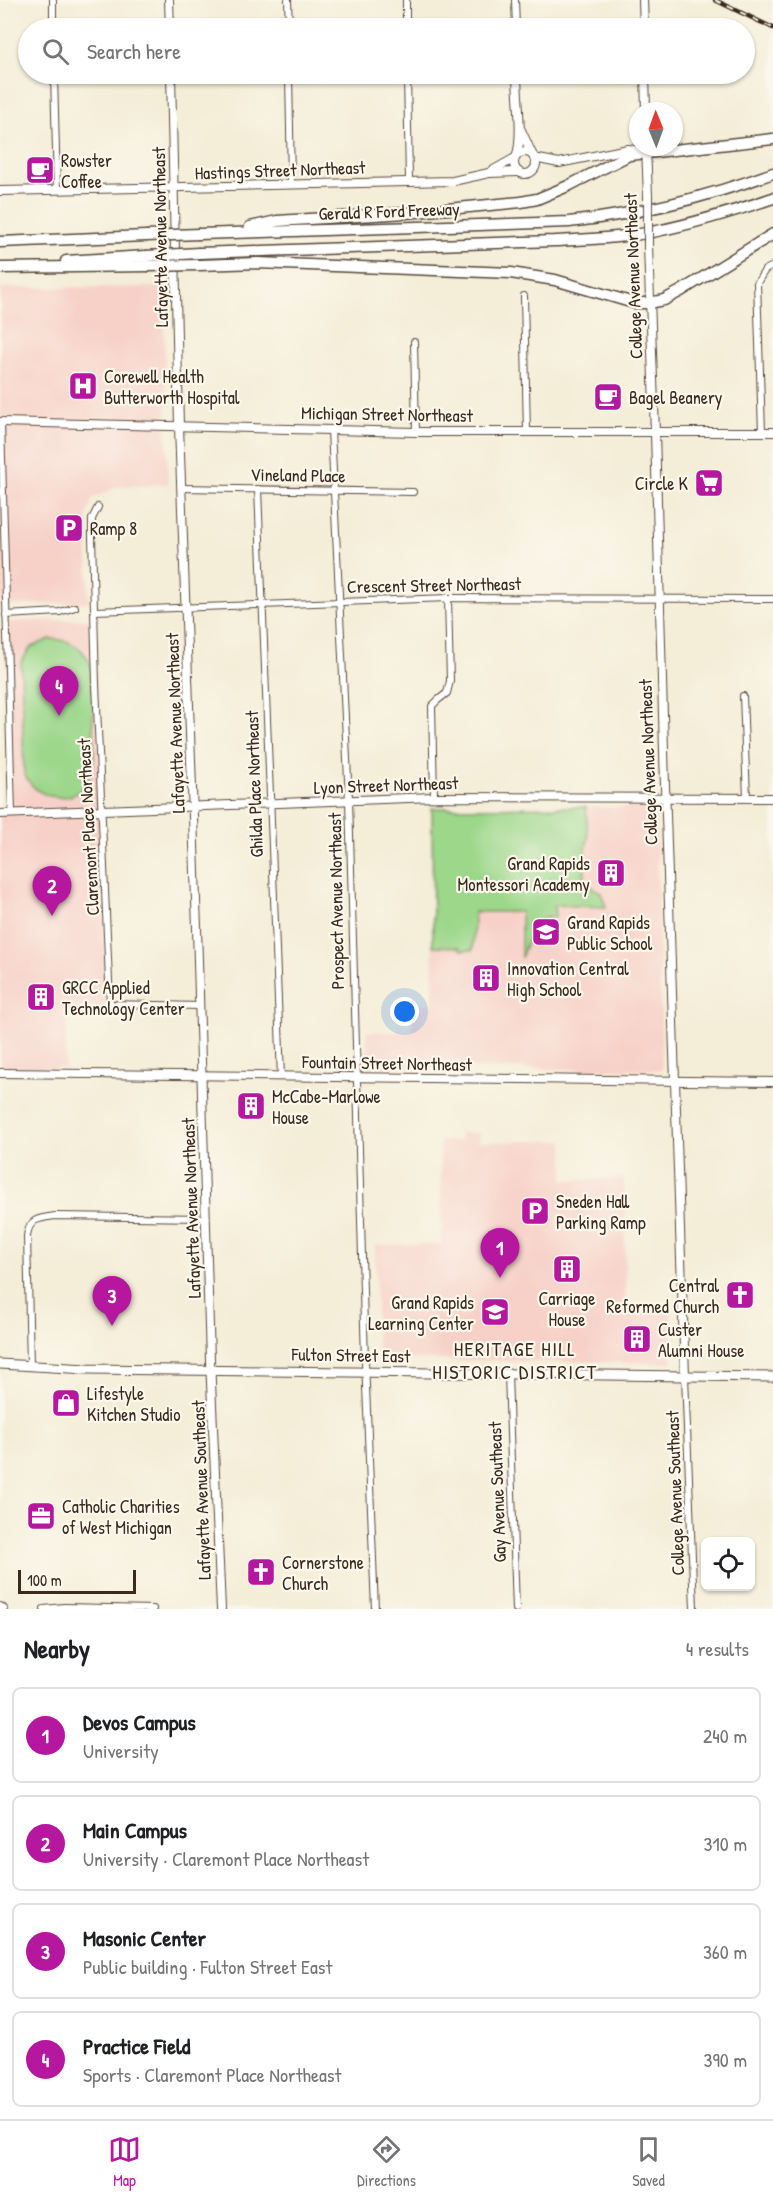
<!DOCTYPE html>
<meta charset="utf-8">
<style>
body{margin:0;font-family:"Patrick Hand",sans-serif;background:#f6f6f6;color:#202124}
.controls{position:absolute;right:18px;bottom:18px;display:grid;overflow:hidden;border-radius:9px;box-shadow:0 2px 4px #0004}
.controls button{width:54px;height:54px;display:grid;place-items:center;padding:0;border:0;border-bottom:2px solid #e0e0e0;background:#fff;color:#202124;font:30px sans-serif}
.compass{position:absolute;left:629px;top:102px;width:54px;height:54px;border-radius:50%;background:#fff;box-shadow:0 2px 4px #0004;rotate:359deg}
.scale{position:absolute;left:18px;bottom:15px;width:118px;box-sizing:border-box;padding-left:6px;border:3px solid #3b2a1e;border-top:0;font-size:16px;line-height:21px;white-space:nowrap;color:#3b2a1e;-webkit-text-stroke:4px #fbf7ec;paint-order:stroke}
.you{position:absolute;left:405px;top:1012px;width:21px;height:21px;margin:-15px;border:4px solid #fff;border-radius:50%;background:#1a73e8;box-shadow:0 0 0 9px #1a73e833}
.badge{display:grid;place-items:center;width:39px;height:39px;border-radius:50%;background:#b5179e;color:#fff;font-size:20px;font-weight:700}
.pin{position:absolute;translate:-50% -50px;filter:drop-shadow(0 2px 3px #0008)}
.pin::after{content:'';position:absolute;top:32px;width:21px;height:18px;background:inherit;clip-path:polygon(0 0,100% 0,50% 100%)}
.list{margin:0;padding:0;list-style:none}
h2{display:flex;justify-content:space-between;align-items:center;height:78px;margin:0;padding:0 24px;font-size:26px}
h2 small{font-size:20px;font-weight:400;color:#757577}
.list li{display:grid;grid-template-columns:39px 1fr auto;gap:18px;align-items:center;box-sizing:border-box;height:96px;margin:0 12px 12px;padding:0 12px;border:2px solid #e0e0e0;border-radius:9px}
.list b{display:block;font-size:22px;white-space:nowrap}
.list p{margin:0;font-size:20px;white-space:nowrap;color:#757577}
.list em{font-size:20px;font-style:normal;color:#757577}
.icon{flex:none;width:33px;height:33px;fill:none;stroke:currentColor;stroke-width:2;stroke-linecap:round;stroke-linejoin:round}
.map{position:relative;flex:none;width:773px;height:1609px;overflow:hidden}
.search{position:absolute;background:#fff;box-shadow:0 2px 4px #0004;left:18px;right:18px;top:18px;height:66px;display:flex;align-items:center;gap:15px;box-sizing:border-box;padding:0 21px;border-radius:33px;color:#757577;font-size:22px}
.sheet{height:510px;background:#fff}
nav{display:flex;justify-content:space-around;align-items:center;box-sizing:border-box;height:84px;border-top:2px solid #e0e0e0;background:#fff;font-size:16px;color:#757577}
nav a{display:grid;justify-items:center;gap:3px}
nav .on{color:#b5179e}
.map>svg:first-child{display:block}
</style>
<div class="map">
<svg width="773" height="1609" viewBox="0 0 773 1609">
<rect width="100%" height="100%" fill="#fbf7ec"/>
<filter id="ink" filterUnits="userSpaceOnUse"><feTurbulence type="fractalNoise" baseFrequency=".0167" numOctaves="2"/><feDisplacementMap in="SourceGraphic" scale="12" xChannelSelector="R" yChannelSelector="G"/><feConvolveMatrix kernelMatrix="1 2 1 2 8 2 1 2 1" color-interpolation-filters="sRGB"/></filter>
<filter id="wash" filterUnits="userSpaceOnUse"><feTurbulence type="fractalNoise" baseFrequency=".008" numOctaves="4" result="noise"/><feDisplacementMap in="SourceGraphic" scale="24" xChannelSelector="R" yChannelSelector="G"/><feGaussianBlur stdDeviation="1.35" result="paint"/><feColorMatrix in="noise" values="0 0 0 0 0 0 0 0 0 0 0 0 0 0 0 0 0 1.4 0 .05"/><feComposite in="paint" operator="in"/></filter>
<g filter="url(#wash)">
<rect width="100%" height="100%" fill="#f4edd7"/>
<g fill="#f7d1c8">
<path d="M163,287L168,484L116,487L92,499L87,518L89,602L0,606V288Z"/>
<path d="M94,619L107,1001L99,1008H67L65,1068L0,1067V814L11,813L6,622Z"/>
<path d="M656,807L662,1070L367,1067V1032H412L413,1005L433,1004L432,808Z"/>
<path d="M460,1133H478L479,1142L564,1141V1180L624,1179L626,1312L671,1311L672,1363L377,1359L375,1245L442,1244L440,1141H460Z"/>
</g>
<g fill="#9cd78a" stroke="#6c8054" stroke-width="1.5">
<path d="M50,639C71,639 85,648 92,668C92,685 93,703 93,720C94,748 101,799 57,797C42,796 30,787 24,773L21,662L31,647Z"/>
<path d="M586,807L588,838L584,859L585,882L601,893L606,907L554,905L555,917C531,918 529,939 521,958V912H474L473,950H460V947L433,946L432,808Z"/>
</g>
</g>
<g filter="url(#ink)">
<g fill="none" stroke-linecap="round" stroke-linejoin="round">
<g stroke="#57473a" stroke-width="8">
<g id="minor">
<path d="M53,0V28"/>
<path d="M288,0L289,28"/>
<path d="M406,0V28"/>
<path d="M515,0L516,28"/>
<path d="M54,74L57,190"/>
<path d="M289,74L291,183"/>
<path d="M407,74L409,181"/>
<path d="M524,296L527,433"/>
<path d="M414,342L416,432"/>
<path d="M1,422L12,813"/>
<path d="M331,430L349,800L365,1361L375,1609"/>
<path d="M762,432L757,283L765,270L773,266"/>
<path d="M182,488L413,492"/>
<path d="M258,489L281,1077"/>
<path d="M98,507L92,519V536L96,684L110,1004L200,1006"/>
<path d="M95,611L448,598L773,599"/>
<path d="M6,615L60,612L75,607"/>
<path d="M743,696L747,798"/>
<path d="M434,797L432,706L438,700L447,693L450,681L448,598"/>
<path d="M30,1365L27,1236C29,1218 40,1218 55,1216L206,1218"/>
<path d="M508,1374L516,1609"/>
<path d="M685,1376L694,1609"/>
<path d="M44,1609L64,1607L153,1609"/>
</g>
</g>
<g stroke="#57473a" stroke-width="10">
<g id="tertiary">
<path d="M169,0L170,28"/>
<path d="M171,74L179,426L197,928L210,1360L221,1609"/>
<path d="M521,130L533,156"/>
<circle cx="525" cy="163" r="11"/>
<path d="M517,155C523,132 517,99 517,74"/>
<path d="M534,158L559,163L628,149L642,151"/>
<path d="M490,172L515,158"/>
<path d="M0,191L453,181L489,173L518,172"/>
<path d="M655,432L665,786L685,1376"/>
<path d="M0,814L434,797L773,798"/>
<path d="M0,1073L773,1082"/>
<path d="M0,1607L3,1609"/>
</g>
</g>
<g stroke="#57473a" stroke-width="10">
<g id="secondary">
<path d="M643,0L644,28"/>
<path d="M645,74L646,111"/>
<path d="M646,147L648,196"/>
<path d="M648,246L655,432"/>
<path d="M0,422L416,432H773"/>
</g>
</g>
<g stroke="#57473a" stroke-width="11">
<path id="primary" d="M0,1364L87,1369L773,1377"/>
</g>
<g stroke="#57473a" stroke-width="13">
<g id="motorway">
<path d="M250,227L277,221L406,213L521,202L537,199L568,186L629,155L773,139"/>
<path d="M199,234L569,222C639,214 707,197 773,173"/>
<path d="M0,242L146,236"/>
<path d="M199,253L555,241C589,239 624,238 657,231C696,223 735,211 773,198"/>
<path d="M66,261L146,256"/>
<path d="M199,265L258,263L511,273L555,280L634,303H649L664,300L681,291L773,234"/>
<path d="M0,268L147,266"/>
</g>
</g>
<use href="#minor" stroke="#fff" stroke-width="6"/>
<use href="#tertiary" stroke="#fff" stroke-width="8"/>
<use href="#secondary" stroke="#fff" stroke-width="8"/>
<use href="#primary" stroke="#fff" stroke-width="9"/>
<use href="#motorway" stroke="#fff" stroke-width="10"/>
<g stroke="#3b2a1e" stroke-width="4.5">
<path id="rail" d="M715,0L773,28"/>
</g>
<use href="#rail" stroke="#fbf7ec" stroke-width="2" stroke-dasharray="7" stroke-linecap="butt"/>
<g stroke="#57473a" stroke-width="10" stroke-linecap="butt">
<path id="secondary-bridge" d="M648,196V246"/>
</g>
<g stroke="#57473a" stroke-width="13" stroke-linecap="butt">
<g id="motorway-bridge">
<path d="M146,236L199,234"/>
<path d="M146,256L199,253"/>
<path d="M147,266L199,265"/>
</g>
</g>
<use href="#secondary-bridge" stroke="#fff" stroke-width="8"/>
<use href="#motorway-bridge" stroke="#fff" stroke-width="10"/>
</g>
</g>
<defs>
<g id="cafe-square" transform="scale(1.5)"><rect x="-9" y="-9" width="18" height="18" rx="4" fill="#b5179e" stroke="#fbf7ec"/><path d="M-5.5-4.5H6V0H3Q3 3.5 0 3.5H-2.5Q-5.5 3.5-5.5 0ZM3-3.2v2h1.7v-2ZM-6 4.5H4V6H-6Z" fill="#fff"/></g>
<g id="hospital-square" transform="scale(1.5)"><rect x="-9" y="-9" width="18" height="18" rx="4" fill="#b5179e" stroke="#fbf7ec"/><path d="M-5-5h3v3.5h4V-5h3V5h-3V1.5h-4V5h-3Z" fill="#fff"/></g>
<g id="supermarket-square" transform="scale(1.5)"><rect x="-9" y="-9" width="18" height="18" rx="4" fill="#b5179e" stroke="#fbf7ec"/><path d="M-6-5.5h2.5l.6 2H6L4.5 2H-2.5L-4.4-4H-6ZM-1.5 3.2a1.3 1.3 0 1 0 .1 0ZM3 3.2a1.3 1.3 0 1 0 .1 0Z" fill="#fff"/></g>
<g id="parking-square" transform="scale(1.5)"><rect x="-9" y="-9" width="18" height="18" rx="4" fill="#b5179e" stroke="#fbf7ec"/><path d="M-3.5-5.5H1a3.5 3.5 0 0 1 0 7H-1V5.5H-3.5ZM-1-3.4V-.6H.8a1.4 1.4 0 0 0 0-2.8Z" fill="#fff"/></g>
<g id="building-square" transform="scale(1.5)"><rect x="-9" y="-9" width="18" height="18" rx="4" fill="#b5179e" stroke="#fbf7ec"/><path d="M-4-6H4V6H1V3H-1V6H-4ZM-2.5-4.3h1.7v1.8h-1.7ZM.8-4.3h1.7v1.8H.8ZM-2.5-1h1.7V.8h-1.7ZM.8-1h1.7V.8H.8Z" fill="#fff"/></g>
<g id="school-square" transform="scale(1.5)"><rect x="-9" y="-9" width="18" height="18" rx="4" fill="#b5179e" stroke="#fbf7ec"/><path d="M0-5L7-2L0 1L-7-2ZM-4 1L0 2.5L4 1V4Q0 6-4 4Z" fill="#fff"/></g>
<g id="church-square" transform="scale(1.5)"><rect x="-9" y="-9" width="18" height="18" rx="4" fill="#b5179e" stroke="#fbf7ec"/><path d="M-1.2-6h2.4v3.5h3.3v2.4h-3.3V6h-2.4V-.1h-3.3v-2.4h3.3Z" fill="#fff"/></g>
<g id="shop-square" transform="scale(1.5)"><rect x="-9" y="-9" width="18" height="18" rx="4" fill="#b5179e" stroke="#fbf7ec"/><path d="M-5-2.5h2.3a2.7 3.5 0 0 1 5.4 0H5L5.5 6h-11ZM-1.5-2.5h3a1.5 2.3 0 0 0-3 0Z" fill="#fff"/></g>
<g id="office-square" transform="scale(1.5)"><rect x="-9" y="-9" width="18" height="18" rx="4" fill="#b5179e" stroke="#fbf7ec"/><path d="M-6-3h4V-5.5h4V-3h4V5H-6ZM-1-4.5V-3h2v-1.5ZM-6 0V1H6V0Z" fill="#fff"/></g>
</defs>
<g fill-rule="evenodd">
<use href="#cafe-square" x="40" y="170"/>
<use href="#hospital-square" x="83" y="386"/>
<use href="#cafe-square" x="608" y="397"/>
<use href="#supermarket-square" x="709" y="483"/>
<use href="#parking-square" x="69" y="528"/>
<use href="#building-square" x="611" y="873"/>
<use href="#school-square" x="546" y="932"/>
<use href="#building-square" x="486" y="978"/>
<use href="#building-square" x="41" y="997"/>
<use href="#building-square" x="251" y="1106"/>
<use href="#parking-square" x="535" y="1211"/>
<use href="#building-square" x="567" y="1269"/>
<use href="#church-square" x="740" y="1295"/>
<use href="#school-square" x="495" y="1312"/>
<use href="#building-square" x="637" y="1339"/>
<use href="#shop-square" x="66" y="1403"/>
<use href="#office-square" x="41" y="1516"/>
<use href="#church-square" x="261" y="1572"/>
</g>
<g text-anchor="middle" dominant-baseline="central" stroke-width="4.5" stroke-linejoin="round" paint-order="stroke">
<g font-size="18" fill="#3b2a1e" stroke="#fbf7ec" text-anchor="start">
<text x="61" y="160">Rowster<tspan x="61" dy="21">Coffee</tspan></text>
<text x="104" y="376">Corewell Health<tspan x="104" dy="21">Butterworth Hospital</tspan></text>
<text x="629" y="397">Bagel Beanery</text>
<text x="688" y="483" text-anchor="end">Circle K</text>
<text x="90" y="528">Ramp 8</text>
<text x="590" y="863" text-anchor="end">Grand Rapids<tspan x="590" dy="21">Montessori Academy</tspan></text>
<text x="567" y="922">Grand Rapids<tspan x="567" dy="21">Public School</tspan></text>
<text x="507" y="968">Innovation Central<tspan x="507" dy="21">High School</tspan></text>
<text x="62" y="987">GRCC Applied<tspan x="62" dy="21">Technology Center</tspan></text>
<text x="272" y="1096">McCabe-Marlowe<tspan x="272" dy="21">House</tspan></text>
<text x="556" y="1201">Sneden Hall<tspan x="556" dy="21">Parking Ramp</tspan></text>
<text x="719" y="1285" text-anchor="end">Central<tspan x="719" dy="21">Reformed Church</tspan></text>
<text x="567" y="1298" text-anchor="middle">Carriage<tspan x="567" dy="21">House</tspan></text>
<text x="474" y="1302" text-anchor="end">Grand Rapids<tspan x="474" dy="21">Learning Center</tspan></text>
<text x="658" y="1329">Custer<tspan x="658" dy="21">Alumni House</tspan></text>
<text x="87" y="1393">Lifestyle<tspan x="87" dy="21">Kitchen Studio</tspan></text>
<text x="62" y="1506">Catholic Charities<tspan x="62" dy="21">of West Michigan</tspan></text>
<text x="282" y="1562">Cornerstone<tspan x="282" dy="21">Church</tspan></text>
</g>
<g font-size="18" fill="#3b2a1e" stroke="#fbf7ec">
<text transform="translate(280 170) rotate(-2)">Hastings Street Northeast</text>
<text transform="translate(389 211) rotate(-2)">Gerald R Ford Freeway</text>
<text transform="translate(160 237) rotate(-91)">Lafayette Avenue Northeast</text>
<text transform="translate(633 276) rotate(-92)">College Avenue Northeast</text>
<text transform="translate(387 414) rotate(1)">Michigan Street Northeast</text>
<text transform="translate(298 475) rotate(1)">Vineland Place</text>
<text transform="translate(434 585) rotate(-1)">Crescent Street Northeast</text>
<text transform="translate(175 723) rotate(-92)">Lafayette Avenue Northeast</text>
<text transform="translate(648 762) rotate(-92)">College Avenue Northeast</text>
<text transform="translate(254 784) rotate(-92)">Ghilda Place Northeast</text>
<text transform="translate(386 785) rotate(-2)">Lyon Street Northeast</text>
<text transform="translate(88 827) rotate(-93)">Claremont Place Northeast</text>
<text transform="translate(336 901) rotate(-91)">Prospect Avenue Northeast</text>
<text transform="translate(387 1063) rotate(1)">Fountain Street Northeast</text>
<text transform="translate(191 1208) rotate(-92)">Lafayette Avenue Northeast</text>
<text transform="translate(351 1355) rotate(1)">Fulton Street East</text>
<text transform="translate(201 1490) rotate(-92)">Lafayette Avenue Southeast</text>
<text transform="translate(497 1492) rotate(-92)">Gay Avenue Southeast</text>
<text transform="translate(675 1493) rotate(-92)">College Avenue Southeast</text>
</g>
<g font-size="20" letter-spacing="1.5" fill="#3b2a1e" stroke="#fbf7ec">
<text x="515" y="1348">HERITAGE HILL<tspan x="515" dy="23">HISTORIC DISTRICT</tspan></text>
</g>
</g>
</svg>
<div class="controls">
<button><svg class="icon" aria-label="locate" viewBox="0 0 24 24"><circle cx="12" cy="12" r="6"/><path d="M12 2v4M12 18v4M2 12h4M18 12h4"/></svg></button>
</div>
<svg class="compass" viewBox="-18 -18 36 36"><path d="M0-13l5 13h-10z" fill="#e53935"/><path d="M0 13l5-13h-10z" fill="#757577"/></svg>
<div class="scale">100 m</div>
<div class="you"></div>
<div class="pin badge" style="left:500px;top:1278px">1</div>
<div class="pin badge" style="left:52px;top:916px">2</div>
<div class="pin badge" style="left:112px;top:1326px">3</div>
<div class="pin badge" style="left:59px;top:716px">4</div>
<div class="search"><svg class="icon" aria-label="search" viewBox="0 0 24 24"><circle cx="10" cy="10" r="6"/><path d="M15 15l6 6"/></svg>Search here</div>
</div>
<section class="sheet">
<h2>Nearby<small>4 results</small></h2>
<ul class="list">
<li><span class="badge">1</span><div><b>Devos Campus</b><p>University</p></div><em>240 m</em></li>
<li><span class="badge">2</span><div><b>Main Campus</b><p>University · Claremont Place Northeast</p></div><em>310 m</em></li>
<li><span class="badge">3</span><div><b>Masonic Center</b><p>Public building · Fulton Street East</p></div><em>360 m</em></li>
<li><span class="badge">4</span><div><b>Practice Field</b><p>Sports · Claremont Place Northeast</p></div><em>390 m</em></li>
</ul>
</section>
<nav>
<a class="on"><svg class="icon" aria-label="map" viewBox="0 0 24 24"><path d="M3 6l6-2 6 2 6-2v14l-6 2-6-2-6 2zM9 4v14M15 6v14"/></svg>Map</a>
<a><svg class="icon" aria-label="directions" viewBox="0 0 24 24"><path d="M12 3l9 9-9 9-9-9zM9 14v-3h6M13 9l2 2-2 2"/></svg>Directions</a>
<a><svg class="icon" aria-label="saved" viewBox="0 0 24 24"><path d="M7 4h10v16l-5-4-5 4z"/></svg>Saved</a>
</nav>
